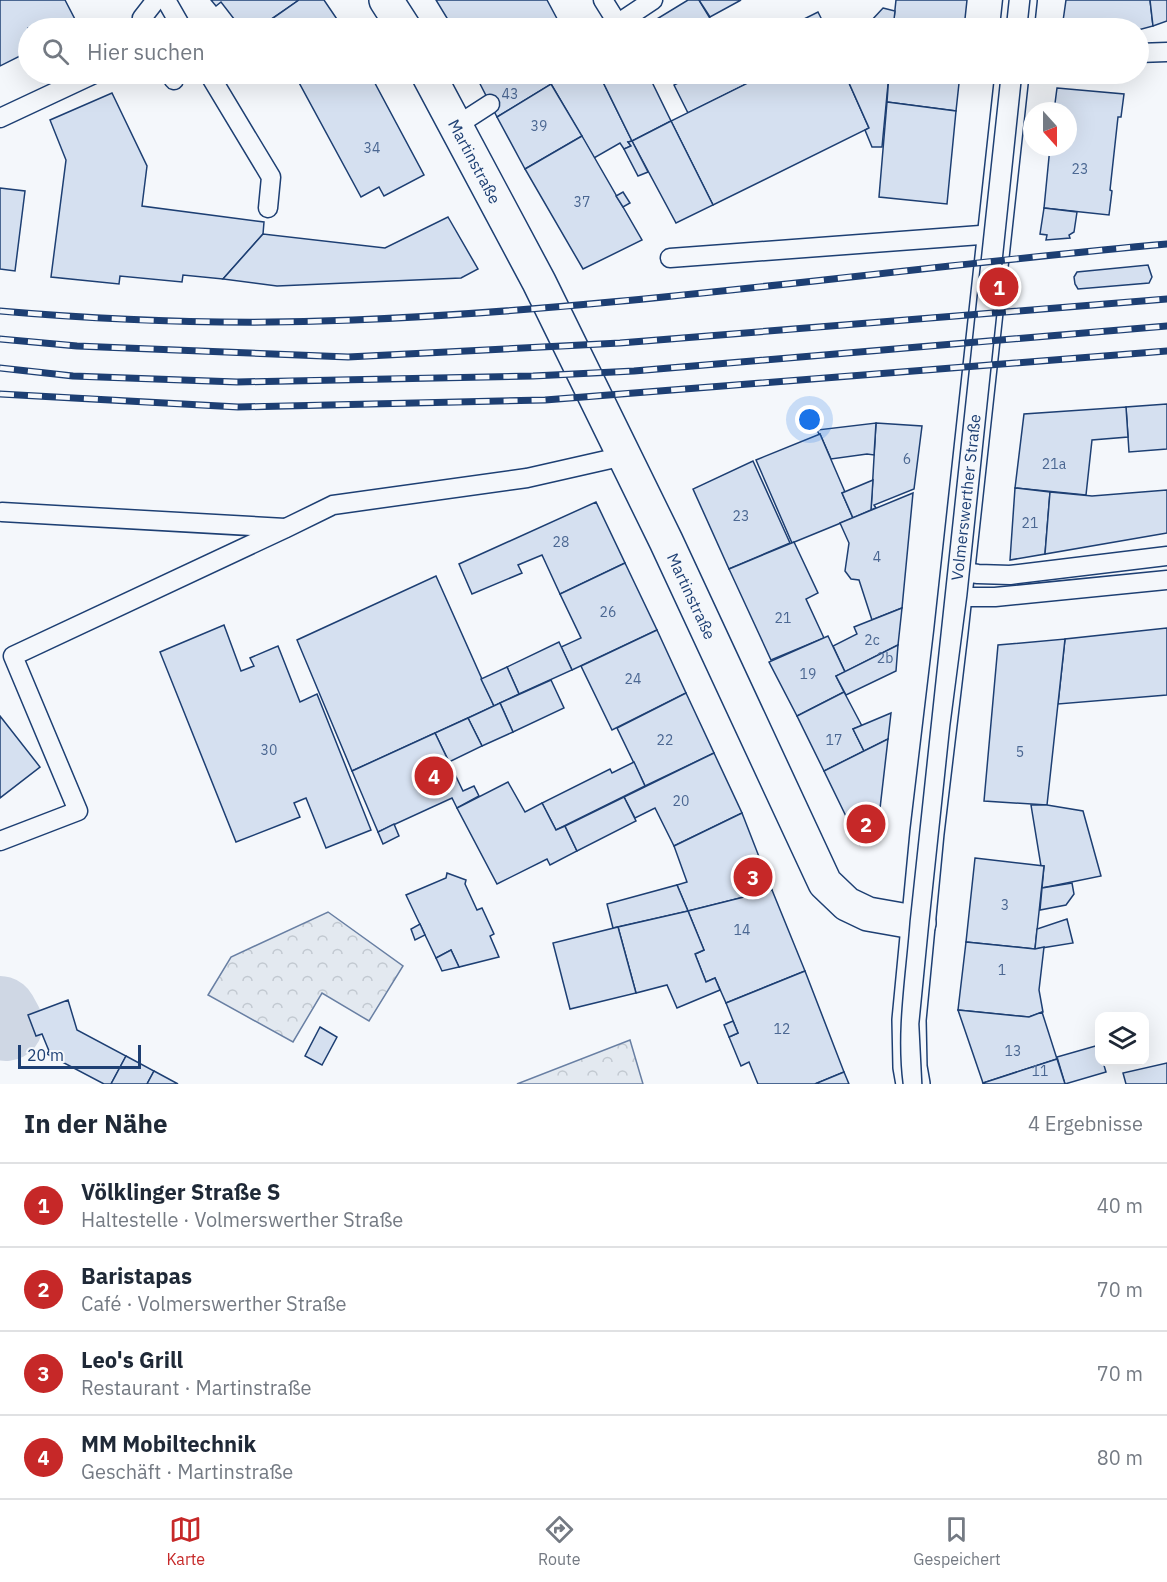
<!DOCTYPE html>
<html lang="de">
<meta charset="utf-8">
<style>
body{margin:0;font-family:"IBM Plex Sans",sans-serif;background:#f2f2f3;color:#1f2937}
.controls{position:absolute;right:18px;bottom:18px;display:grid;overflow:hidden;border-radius:12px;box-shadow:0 6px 24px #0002}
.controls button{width:54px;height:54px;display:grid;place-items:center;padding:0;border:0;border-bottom:2px solid #e0e1e3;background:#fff;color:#1f2937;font:30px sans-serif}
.compass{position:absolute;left:1023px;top:102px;width:54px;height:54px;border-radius:50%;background:#fff;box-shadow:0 6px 24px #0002;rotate:159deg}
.scale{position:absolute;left:18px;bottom:15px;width:123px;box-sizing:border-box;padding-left:6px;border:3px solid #1d3f73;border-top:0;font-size:16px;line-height:21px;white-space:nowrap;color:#1d3f73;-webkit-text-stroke:4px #f4f7fb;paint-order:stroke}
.you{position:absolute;left:810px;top:420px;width:21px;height:21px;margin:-15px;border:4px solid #fff;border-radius:50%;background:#1a73e8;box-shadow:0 0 0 9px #1a73e833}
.badge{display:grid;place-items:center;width:39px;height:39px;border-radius:50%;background:#c62828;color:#fff;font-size:20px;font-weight:700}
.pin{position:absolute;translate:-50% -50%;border:3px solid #fff;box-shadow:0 2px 6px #0006}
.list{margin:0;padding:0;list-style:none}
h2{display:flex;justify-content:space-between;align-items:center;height:78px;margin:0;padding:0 24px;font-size:26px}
h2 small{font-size:20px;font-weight:400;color:#747a83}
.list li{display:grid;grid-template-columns:39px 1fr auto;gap:18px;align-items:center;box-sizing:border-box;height:84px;padding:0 24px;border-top:2px solid #e0e1e3}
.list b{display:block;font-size:22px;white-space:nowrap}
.list p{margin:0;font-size:20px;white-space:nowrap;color:#747a83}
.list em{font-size:20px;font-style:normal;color:#747a83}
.icon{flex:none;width:33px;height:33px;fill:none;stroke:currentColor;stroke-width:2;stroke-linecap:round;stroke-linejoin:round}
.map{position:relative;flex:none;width:1167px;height:1084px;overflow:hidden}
.search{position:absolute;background:#fff;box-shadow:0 6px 24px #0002;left:18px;right:18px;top:18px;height:66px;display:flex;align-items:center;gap:15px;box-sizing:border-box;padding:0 21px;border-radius:33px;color:#747a83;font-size:22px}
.sheet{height:414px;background:#fff}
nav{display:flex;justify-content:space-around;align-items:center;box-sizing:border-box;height:84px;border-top:2px solid #e0e1e3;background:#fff;font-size:16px;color:#747a83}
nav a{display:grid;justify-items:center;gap:3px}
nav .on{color:#c62828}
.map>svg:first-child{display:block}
</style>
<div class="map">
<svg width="1167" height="1084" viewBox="0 0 1167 1084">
<defs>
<pattern id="park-crowns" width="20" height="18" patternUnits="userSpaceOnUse" patternTransform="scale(1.5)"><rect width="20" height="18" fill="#e3e9f0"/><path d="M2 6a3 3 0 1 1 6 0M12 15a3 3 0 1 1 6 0" fill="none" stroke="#c2c9d1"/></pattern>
</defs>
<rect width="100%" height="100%" fill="#f4f7fb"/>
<g fill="url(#park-crowns)" stroke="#687fa3" stroke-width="1.5">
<path d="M328,912L403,966L369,1021L322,993L293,1042L208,995L231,957Z"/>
<path d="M630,1040L643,1084H517Z"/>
</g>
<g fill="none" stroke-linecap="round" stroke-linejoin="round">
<path stroke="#cfd7e4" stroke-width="74" d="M0,1013L6,1024"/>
</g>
<g fill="#d5e0f0" stroke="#1d3f73" stroke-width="1.5">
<path d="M0,0H65L79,27L28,28V52L0,66Z"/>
<path d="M211,0H299L258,28H241L221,2L216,6Z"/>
<path d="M299,0H324L343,28H264L262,26Z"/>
<path d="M436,0H547L562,28H453Z"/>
<path d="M688,0H699L711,20L696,28H642Z"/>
<path d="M699,0H741L710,17Z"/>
<path d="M896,0H967L964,28H893Z"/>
<path d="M1066,0H1150L1153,26L1138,30L1063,21Z"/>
<path d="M1150,0H1167V21L1153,26Z"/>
<path d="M883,8L895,11L893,28H856L870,22Z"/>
<path d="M818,12L826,28H786Z"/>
<path d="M1063,21L1086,24V28H1063Z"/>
<path d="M303,74H370L424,175L384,196L379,187L361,197L296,77Z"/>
<path d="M475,74H568L497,117Z"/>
<path d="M568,74H599L632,141L628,142L631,146L624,149L620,143L594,158L551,84Z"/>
<path d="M599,74H648L671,121L632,141Z"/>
<path d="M696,74H766L688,113L674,85Z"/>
<path d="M766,74H845L869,128L713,205L671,121Z"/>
<path d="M845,74H889L882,147H872L865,130L869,128Z"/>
<path d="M889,74H960L956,111L887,102Z"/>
<path d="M551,84L582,136L525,169L497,117Z"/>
<path d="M1057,88L1124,94L1121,117H1118L1110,190L1112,191L1109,215L1044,208L1050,147H1068V111H1054Z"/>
<path d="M112,93L147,166L142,206L264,222L263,234L223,279L183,275L182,282L120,276L119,284L51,277L66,160L50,120Z"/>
<path d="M887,102L956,111L947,204L879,197Z"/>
<path d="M671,121L713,205L676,223L632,141Z"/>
<path d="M582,136L642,240L583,269L525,169Z"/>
<path d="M632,141L648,172L638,176L624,149L631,146L628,142Z"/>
<path d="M0,188L25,191L15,271L0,269Z"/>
<path d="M623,192L630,203L623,207L616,196Z"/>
<path d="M1044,208L1077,212L1074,232L1069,235L1070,238L1046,240L1047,235L1040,234Z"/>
<path d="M448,217L478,269L461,278L277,286L223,279L263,234L385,248Z"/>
<path d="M1148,265L1152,277L1149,283L1078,289L1075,284L1074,277L1077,272Z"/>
<path d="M1167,404V449L1129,452L1126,407Z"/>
<path d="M1126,407L1128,437L1092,440L1086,495L1015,488L1024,414Z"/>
<path d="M876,423L922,426L914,489L874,505L876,508L871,510Z"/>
<path d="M876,423L874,455L867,454L831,459L820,434H819L817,430Z"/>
<path d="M820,434L845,492L842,493L853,518L792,543L756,460Z"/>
<path d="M753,461L790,543L729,569L693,489Z"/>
<path d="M873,480L871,510L853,518L842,493Z"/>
<path d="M1015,488L1050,492L1045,554L1010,560Z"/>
<path d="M1167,490V533L1045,554L1050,492L1092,496Z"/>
<path d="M913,493L902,608L872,620L859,580L851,579L845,571L849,543L840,523Z"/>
<path d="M596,502L625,563L560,594L542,555L518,565L522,573L472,594L459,564Z"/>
<path d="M794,542L818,593L806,599L824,638L771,660L729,569Z"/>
<path d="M625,563L657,630L572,670L561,647L581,638L560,594Z"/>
<path d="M436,576L494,706L352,771L297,640Z"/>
<path d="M902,608L898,645L845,672L833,646L857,634L854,627Z"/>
<path d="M224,625L241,671L254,666L250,658L278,646L300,702L317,694L371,830L326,848L306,798L294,803L300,817L236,842L160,652Z"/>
<path d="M1167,628V695L1058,704L1065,639Z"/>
<path d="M657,630L686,693L612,730L581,666Z"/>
<path d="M828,636L845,672L836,676L844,692L797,716L769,662Z"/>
<path d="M1065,639L1047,805L984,801L998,645Z"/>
<path d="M559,642L572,670L519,694L507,667Z"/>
<path d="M898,645L896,671L846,695L836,676Z"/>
<path d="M507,667L519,694L494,706L481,679Z"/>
<path d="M551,680L564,708L513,732L500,703Z"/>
<path d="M844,692L862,726L853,729L864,751L824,771L797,716Z"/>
<path d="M686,693L714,753L645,786L617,728Z"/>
<path d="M500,703L513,732L482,746L468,718Z"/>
<path d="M891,713L888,739L864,751L853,729Z"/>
<path d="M0,716L40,767L0,798Z"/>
<path d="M468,718L482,746L449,762L435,733Z"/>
<path d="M435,733L463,791L474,786L479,796L457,808L452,798L378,832L352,771Z"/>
<path d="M888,739L876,843L860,845L824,771Z"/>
<path d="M714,753L742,813L674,846L655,808L635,818L624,797Z"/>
<path d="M634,762L645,786L556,830L542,803L610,769L612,773Z"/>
<path d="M508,782L525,812L542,803L556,830L565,826L577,851L550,865L547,859L497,884L457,808Z"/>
<path d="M624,797L636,821L577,851L565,826Z"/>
<path d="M1031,805H1047L1083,811L1101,876L1042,888L1044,866H1041Z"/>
<path d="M742,813L772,890L688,911L677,885L687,882L674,846Z"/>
<path d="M394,824L399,836L383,844L378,832Z"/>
<path d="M975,858L1044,866L1035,949L966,942Z"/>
<path d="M447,873L466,880L465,884L477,910L482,908L494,934L490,936L499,957L459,967L451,950L436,958L406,895L446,878Z"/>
<path d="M1072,883L1074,894L1066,905L1040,910L1042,888Z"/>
<path d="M677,885L688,911L613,928L607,904Z"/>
<path d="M772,890L805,971L726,1003L715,978L706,982L695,954L704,950L688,911Z"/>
<path d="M688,911L704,950L695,954L706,982L715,978L720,990L677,1008L667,985L636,993L618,927Z"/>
<path d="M1067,919L1073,943L1035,949L1037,929Z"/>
<path d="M420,924L425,935L415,940L411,929Z"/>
<path d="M618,927L636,993L570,1009L553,943Z"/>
<path d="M966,942L1035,949L1044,947L1039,990L1043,1012L1029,1017L958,1010Z"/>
<path d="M451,950L459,967L442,971L436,958Z"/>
<path d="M805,971L844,1072L815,1084H758L749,1062L741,1066L729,1037L738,1033L726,1003Z"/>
<path d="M68,1000L77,1030L126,1056L111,1084H104L47,1054L49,1051L42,1034L36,1036L28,1015Z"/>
<path d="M958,1010L1029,1017L1042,1012L1057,1059L983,1083Z"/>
<path d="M733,1021L738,1033L729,1037L724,1025Z"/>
<path d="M320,1027L337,1037L322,1065L305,1056Z"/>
<path d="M1099,1045L1100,1062H1103L1106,1072L1065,1084L1057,1057Z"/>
<path d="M126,1056L154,1071L147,1084H111Z"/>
<path d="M1057,1059L1065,1084H984L983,1083Z"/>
<path d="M1167,1063V1084H1126L1123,1073Z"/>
<path d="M154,1071L178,1084H147Z"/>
<path d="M844,1072L849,1084H815Z"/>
</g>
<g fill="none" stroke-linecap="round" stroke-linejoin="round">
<g stroke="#1d3f73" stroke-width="21">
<g id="service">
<path d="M166,0L182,28"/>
<path d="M603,0L618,24"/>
<path d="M147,28L142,18L156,0"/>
<path d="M611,28L653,0"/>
<path d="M1138,53L1167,52"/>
<path d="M170,74L174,80"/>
<path d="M209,74L271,177L268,208"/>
<path d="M0,118L94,74"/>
<path d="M456,126L490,104"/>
<path d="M670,258L994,234"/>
<path d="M2,512L285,528"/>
<path d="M957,571L978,574L1010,575L1167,556"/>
<path d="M955,597H995L1167,580"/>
<path d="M0,841L78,811L13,656L286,528L333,505L527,478L624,456"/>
</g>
</g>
<g stroke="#1d3f73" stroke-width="36">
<g id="tertiary">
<path d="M386,0L404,28"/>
<path d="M1017,28L1020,0"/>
<path id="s1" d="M428,74L539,282L666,541L825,883L847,904L868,914L919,923"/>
<path id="s2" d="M913,1084L910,1067L909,1020L927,833L951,632L1012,74"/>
</g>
</g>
<use href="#service" stroke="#f4f7fb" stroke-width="18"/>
<use href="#tertiary" stroke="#f4f7fb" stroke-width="33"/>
<g stroke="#1d3f73" stroke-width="1.5">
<path d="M1006,28L1009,0"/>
<path d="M1027,28L1030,0"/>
<path d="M903,1084C896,1030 906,975 910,921L1001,74"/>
<path d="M922,1084L919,1024L929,923L950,726L967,596L1022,74"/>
</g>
<g stroke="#1d3f73" stroke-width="7">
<g id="rail">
<path d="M0,311C117,321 235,325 353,320C625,309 896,268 1167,244"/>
<path d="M0,339L77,346L348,357L620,343L1167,299"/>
<path d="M0,368L73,376L237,382L533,376L634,371L1167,326"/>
<path d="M0,394L238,407L545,400L1167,351"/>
</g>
</g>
<use href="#rail" stroke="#f4f7fb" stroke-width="4.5" stroke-dasharray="14" stroke-linecap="butt"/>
</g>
<g text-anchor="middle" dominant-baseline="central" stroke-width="4.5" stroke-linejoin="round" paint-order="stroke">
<g font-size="14" fill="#4b6792">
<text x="510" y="94">43</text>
<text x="539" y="126">39</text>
<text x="372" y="148">34</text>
<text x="1080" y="169">23</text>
<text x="582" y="202">37</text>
<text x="907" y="459">6</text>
<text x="1054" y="464">21a</text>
<text x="741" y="516">23</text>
<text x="1030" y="523">21</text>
<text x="561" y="542">28</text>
<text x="877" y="557">4</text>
<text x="608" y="612">26</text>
<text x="783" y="618">21</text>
<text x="872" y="640">2c</text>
<text x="885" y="658">2b</text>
<text x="808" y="674">19</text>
<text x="633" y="679">24</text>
<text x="665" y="740">22</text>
<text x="834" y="740">17</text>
<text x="269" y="750">30</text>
<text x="1020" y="752">5</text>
<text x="681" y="801">20</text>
<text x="1005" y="905">3</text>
<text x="742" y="930">14</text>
<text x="1002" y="970">1</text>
<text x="782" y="1029">12</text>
<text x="1013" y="1051">13</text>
<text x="1040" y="1071">11</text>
</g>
<g font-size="16" fill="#1d3f73" stroke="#f4f7fb">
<text stroke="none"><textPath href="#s1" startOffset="99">Martinstraße</textPath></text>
<text stroke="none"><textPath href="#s2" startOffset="590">Volmerswerther Straße</textPath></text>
<text stroke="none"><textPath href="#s1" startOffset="585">Martinstraße</textPath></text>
</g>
</g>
</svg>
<div class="controls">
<button><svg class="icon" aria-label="layers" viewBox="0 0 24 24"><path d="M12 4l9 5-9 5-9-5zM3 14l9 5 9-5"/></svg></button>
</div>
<svg class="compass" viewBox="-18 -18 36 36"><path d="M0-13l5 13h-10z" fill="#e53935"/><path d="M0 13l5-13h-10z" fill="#747a83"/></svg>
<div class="scale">20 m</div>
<div class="you"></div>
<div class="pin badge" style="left:999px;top:287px">1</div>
<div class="pin badge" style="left:866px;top:824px">2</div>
<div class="pin badge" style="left:753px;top:877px">3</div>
<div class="pin badge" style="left:434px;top:776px">4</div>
<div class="search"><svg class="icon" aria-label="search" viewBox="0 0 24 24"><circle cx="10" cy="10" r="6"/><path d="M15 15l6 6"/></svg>Hier suchen</div>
</div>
<section class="sheet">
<h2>In der Nähe<small>4 Ergebnisse</small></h2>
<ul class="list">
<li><span class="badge">1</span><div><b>Völklinger Straße S</b><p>Haltestelle · Volmerswerther Straße</p></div><em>40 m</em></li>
<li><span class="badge">2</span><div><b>Baristapas</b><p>Café · Volmerswerther Straße</p></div><em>70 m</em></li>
<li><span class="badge">3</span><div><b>Leo's Grill</b><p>Restaurant · Martinstraße</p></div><em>70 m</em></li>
<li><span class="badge">4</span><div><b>MM Mobiltechnik</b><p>Geschäft · Martinstraße</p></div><em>80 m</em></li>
</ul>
</section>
<nav>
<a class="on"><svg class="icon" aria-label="map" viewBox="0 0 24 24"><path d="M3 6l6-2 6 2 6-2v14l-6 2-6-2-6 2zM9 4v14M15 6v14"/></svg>Karte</a>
<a><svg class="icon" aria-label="directions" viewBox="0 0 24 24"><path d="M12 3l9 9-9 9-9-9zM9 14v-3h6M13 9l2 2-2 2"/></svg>Route</a>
<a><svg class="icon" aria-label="saved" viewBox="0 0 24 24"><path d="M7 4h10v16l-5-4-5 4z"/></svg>Gespeichert</a>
</nav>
